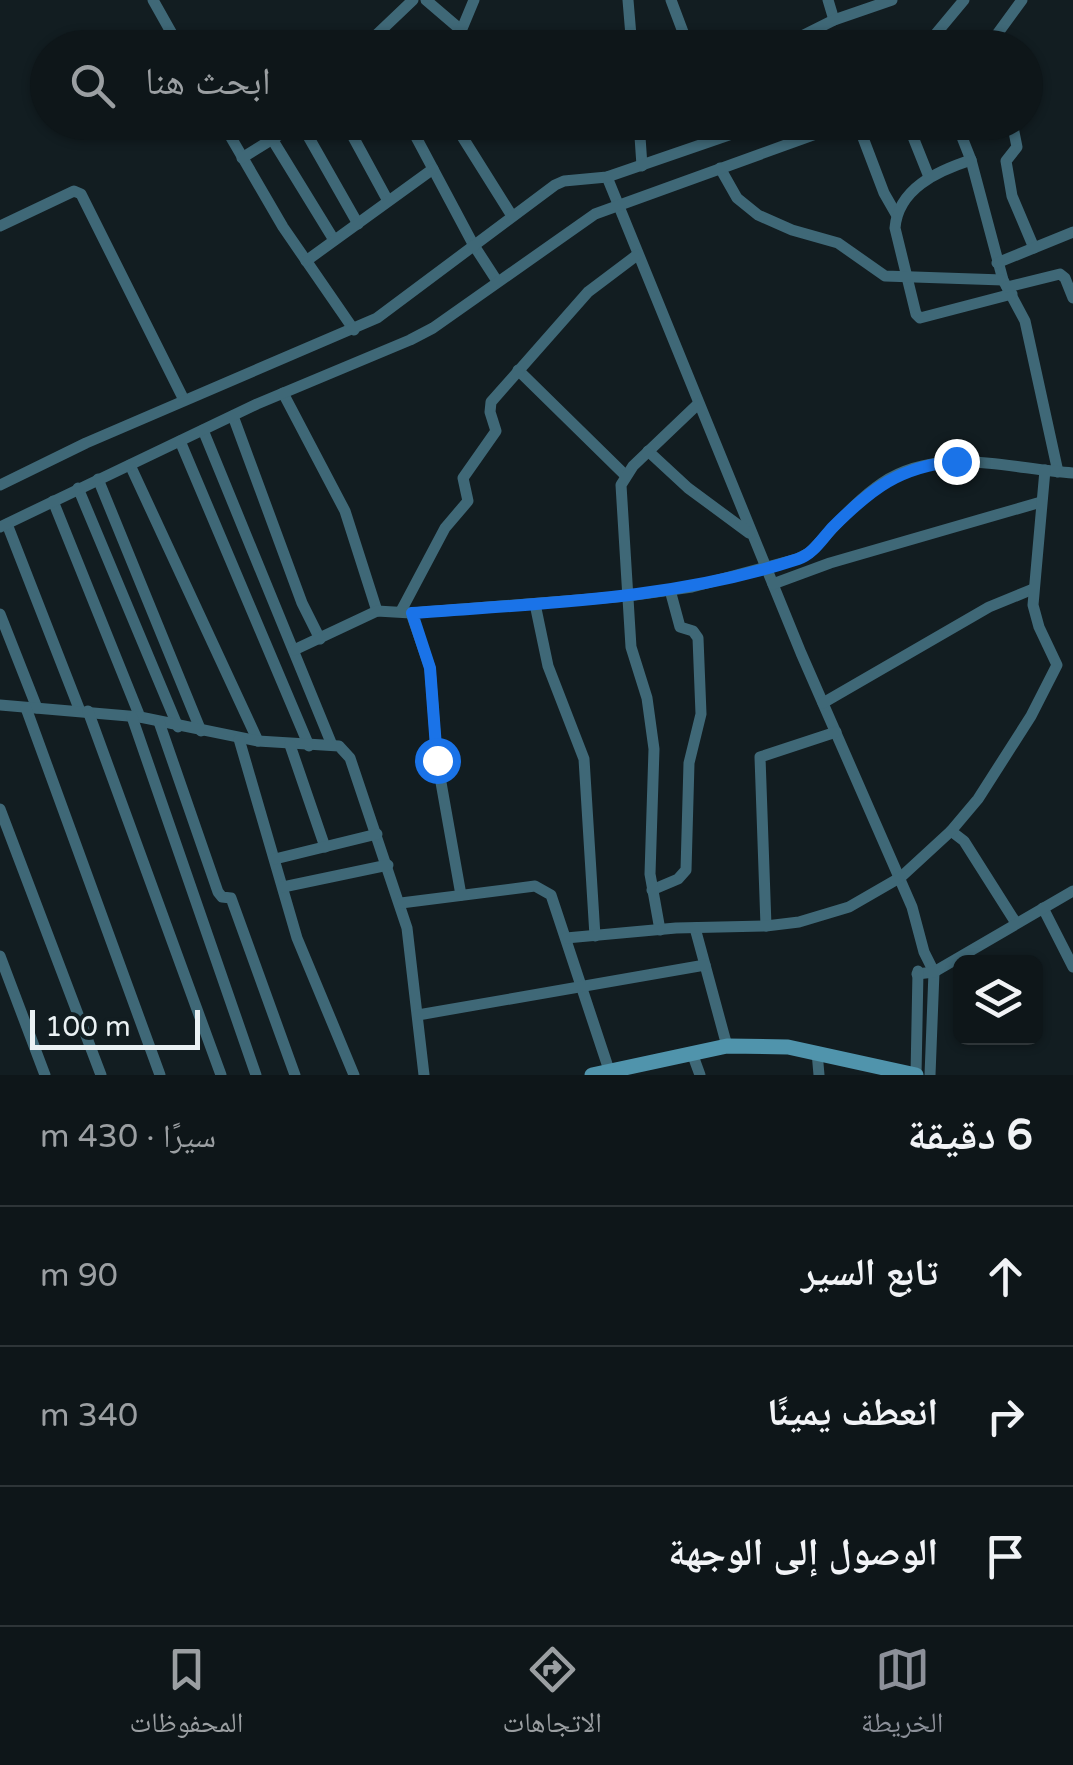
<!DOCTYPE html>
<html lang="ar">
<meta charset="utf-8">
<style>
body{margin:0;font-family:"Varela Round","Noto Naskh Arabic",sans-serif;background:#1c2326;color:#f1f3f6;direction:rtl}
.controls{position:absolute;right:30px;bottom:30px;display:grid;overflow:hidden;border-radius:15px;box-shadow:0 2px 8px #0004}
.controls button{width:90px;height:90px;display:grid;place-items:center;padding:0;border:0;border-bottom:2px solid #2e3538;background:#0e1619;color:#f1f3f6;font:50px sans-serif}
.scale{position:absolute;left:30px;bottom:25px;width:170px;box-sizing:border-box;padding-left:10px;border:5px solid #eaf1f4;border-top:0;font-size:28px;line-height:35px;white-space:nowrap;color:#eaf1f4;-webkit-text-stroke:8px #121d21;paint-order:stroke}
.stop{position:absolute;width:30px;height:30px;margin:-22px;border:8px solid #1a73e8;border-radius:50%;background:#fff}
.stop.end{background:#1a73e8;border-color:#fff;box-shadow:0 2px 10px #0008}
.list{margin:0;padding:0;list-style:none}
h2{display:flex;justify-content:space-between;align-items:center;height:130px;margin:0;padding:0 40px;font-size:42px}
h2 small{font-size:32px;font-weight:400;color:#9b9fa2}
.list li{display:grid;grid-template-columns:65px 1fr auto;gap:30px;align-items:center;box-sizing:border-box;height:140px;padding:0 40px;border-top:2px solid #2e3538}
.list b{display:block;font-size:38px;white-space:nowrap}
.list em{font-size:32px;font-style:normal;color:#9b9fa2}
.icon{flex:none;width:55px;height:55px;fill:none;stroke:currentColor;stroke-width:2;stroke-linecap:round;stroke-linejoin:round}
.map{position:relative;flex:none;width:1073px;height:1075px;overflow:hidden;direction:ltr}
.search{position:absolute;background:#0e1619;box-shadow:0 2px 8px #0004;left:30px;right:30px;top:30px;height:110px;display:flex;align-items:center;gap:25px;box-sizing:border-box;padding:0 35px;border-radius:55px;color:#9b9fa2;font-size:38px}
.sheet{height:550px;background:#0e1619}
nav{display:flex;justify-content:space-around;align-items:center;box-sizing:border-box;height:140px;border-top:2px solid #2e3538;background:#0e1619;font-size:28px;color:#9b9fa2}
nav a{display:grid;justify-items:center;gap:5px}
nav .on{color:#8c9099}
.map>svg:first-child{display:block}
</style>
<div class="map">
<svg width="1073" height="1075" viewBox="0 0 1073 1075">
<rect width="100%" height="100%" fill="#121d21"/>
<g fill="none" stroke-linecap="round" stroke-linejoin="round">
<g stroke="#3f6877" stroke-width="11">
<path d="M153,0L180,48"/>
<path d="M426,0L461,30"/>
<path d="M628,0L632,48"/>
<path d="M671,0L689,48"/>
<path d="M828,0L834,20"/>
<path d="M369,48L371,40L413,0"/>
<path d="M454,48L474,0"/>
<path d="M778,48L834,20L892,0"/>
<path d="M924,48L964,0"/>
<path d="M987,48L1022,0"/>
<path d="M222,122L283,227L354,330"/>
<path d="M300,122L358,224"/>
<path d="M345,122L388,201"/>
<path d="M408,122L473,244L497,281"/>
<path d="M453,122L512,216"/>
<path d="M639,122L642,166"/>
<path d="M857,122L884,193L896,214"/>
<path d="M907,122L929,177"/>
<path d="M956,122L971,160L1003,280L1025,321L1058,472"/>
<path d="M1012,122L1017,147L1006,161L1012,196L1034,248"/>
<path d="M272,139L334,240"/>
<path d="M242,158L300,122"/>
<path d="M971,160C937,171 898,189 895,228L916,314L920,318L1012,294"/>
<path d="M720,168L737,198L758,215L792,230L838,243L885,276L1003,280"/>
<path d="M607,177L801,653L912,907L924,952L934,972L930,1075"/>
<path d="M0,226L74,191L81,194L184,400"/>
<path d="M306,261L433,169"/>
<path d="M997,263L1073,232"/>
<path d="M1007,287L1060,274L1065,278L1073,298"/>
<path d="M518,370L625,475"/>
<path d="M283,393L345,511L377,611"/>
<path d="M233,416L302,603L320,639"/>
<path d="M203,430L332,745"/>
<path d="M180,441L309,746"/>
<path d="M648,451L688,488L749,533"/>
<path d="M130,465L258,741"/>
<path d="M98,479L201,731"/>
<path d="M0,485L86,443L377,318L555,185L564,181L607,177L767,122"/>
<path d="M78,488L178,727"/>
<path d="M53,501L140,717"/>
<path d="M7,524L80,711"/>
<path d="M0,527L257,404L410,340L433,328L595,214L849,122"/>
<path d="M773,584L830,563L1041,502"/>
<path d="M535,604L548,666L584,759L595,936"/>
<path d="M401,611L445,528L468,501L463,478L496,431L490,412L491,402L588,292L637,255"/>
<path d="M411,613L430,668L437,760L461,895"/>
<path d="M0,614L37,708"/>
<path d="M294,650L377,611L411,613L628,596L692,587L797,559L809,553C832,530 854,502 882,483C939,445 1010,469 1073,473"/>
<path d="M823,703L989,607L1033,589"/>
<path d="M0,705L140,717L258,741L339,746L350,758L407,928L424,1075"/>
<path d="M26,708L160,1075"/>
<path d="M88,711L221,1075"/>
<path d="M132,717L256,1075"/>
<path d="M159,722L218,892L222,897L231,898L295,1075"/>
<path d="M239,739L297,938L354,1075"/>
<path d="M290,745L325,847"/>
<path d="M0,809L101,1075"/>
<path d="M951,831L964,841L1016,923"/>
<path d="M275,859L377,834"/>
<path d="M283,887L388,865"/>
<path d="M652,890L678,879L686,870L689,763L701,714L698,638L693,631L680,627L670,590"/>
<path d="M401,903L535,886L551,895L609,1070"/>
<path d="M1043,908L1073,967"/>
<path d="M766,926L760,757L836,732"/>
<path d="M695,928L727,1046"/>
<path d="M660,930L650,874L654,749L647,698L631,647L621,485L633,466L698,404"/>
<path d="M566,938L676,928L766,926L799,922L849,907L901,877L951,831L978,799L1031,716L1057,665L1039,627L1033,605L1045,470"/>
<path d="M0,956L45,1075"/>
<path d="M917,974L934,972L1073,891"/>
<path d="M418,1015L705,965"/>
<path d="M817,1052L819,1075"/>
<path d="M692,1053L700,1075"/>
<path d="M916,1075L918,971"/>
</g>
<path stroke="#5094ac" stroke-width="15" d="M592,1075L727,1046L788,1047L916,1075"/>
</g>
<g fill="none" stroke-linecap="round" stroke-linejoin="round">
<path stroke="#1a73e8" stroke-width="12" d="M437,760L430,668L412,613C542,603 673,600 798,559C813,554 822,539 832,528C872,488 899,467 956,461"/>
</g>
</svg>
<div class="controls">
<button><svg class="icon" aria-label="layers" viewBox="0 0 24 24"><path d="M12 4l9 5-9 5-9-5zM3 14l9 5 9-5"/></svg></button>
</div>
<div class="scale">100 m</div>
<div class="stop" style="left:437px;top:760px"></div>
<div class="stop end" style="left:956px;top:461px"></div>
<div class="search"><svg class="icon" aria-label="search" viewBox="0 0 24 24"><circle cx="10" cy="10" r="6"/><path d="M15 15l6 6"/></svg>ابحث هنا</div>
</div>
<section class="sheet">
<h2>6 دقيقة<small>سيرًا · 430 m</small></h2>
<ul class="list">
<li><svg class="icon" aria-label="ahead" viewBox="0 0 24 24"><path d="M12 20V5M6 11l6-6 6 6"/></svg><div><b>تابع السير</b></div><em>90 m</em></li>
<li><svg class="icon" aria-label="right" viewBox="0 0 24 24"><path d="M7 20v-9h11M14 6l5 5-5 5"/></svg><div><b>انعطف يمينًا</b></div><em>340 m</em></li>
<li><svg class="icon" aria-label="arrive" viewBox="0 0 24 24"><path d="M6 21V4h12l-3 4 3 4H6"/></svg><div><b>الوصول إلى الوجهة</b></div></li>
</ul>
</section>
<nav>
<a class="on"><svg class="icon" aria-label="map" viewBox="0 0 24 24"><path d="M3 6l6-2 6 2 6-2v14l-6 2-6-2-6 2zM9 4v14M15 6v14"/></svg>الخريطة</a>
<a><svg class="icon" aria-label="directions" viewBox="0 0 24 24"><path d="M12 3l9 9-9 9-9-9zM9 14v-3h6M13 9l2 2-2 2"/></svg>الاتجاهات</a>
<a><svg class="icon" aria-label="saved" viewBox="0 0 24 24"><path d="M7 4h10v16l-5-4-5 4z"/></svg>المحفوظات</a>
</nav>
